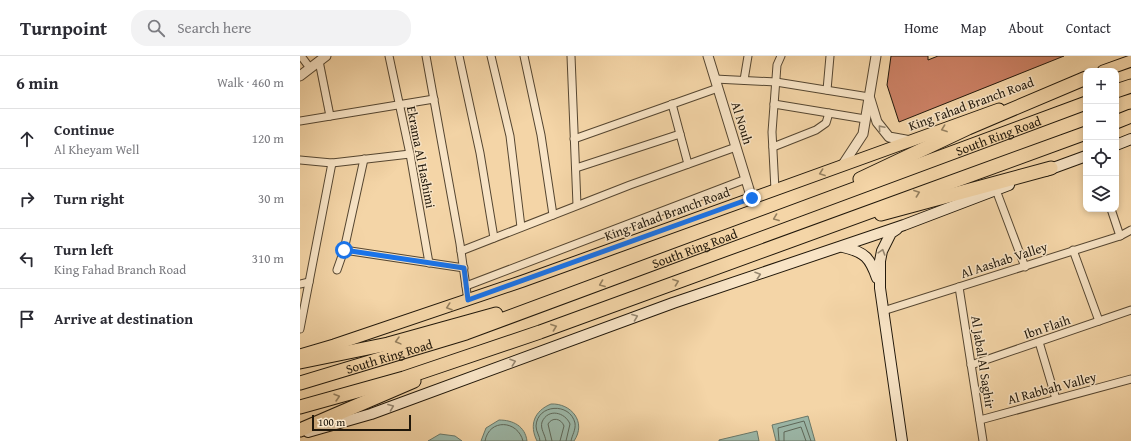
<!DOCTYPE html>
<meta charset="utf-8">
<style>
body{margin:0;font-family:"Gentium Book Plus",serif;background:#f2f2f3;color:#2b2b33}
.controls{position:absolute;right:12px;top:12px;display:grid;overflow:hidden;border-radius:8px;box-shadow:0 2px 6px #0003}
.controls button{width:36px;height:36px;display:grid;place-items:center;padding:0;border:0;border-bottom:1px solid #e1e1e2;background:#fff;color:#2b2b33;font:20px sans-serif}
.scale{position:absolute;left:12px;bottom:10px;width:99px;box-sizing:border-box;padding-left:4px;border:2px solid #20170a;border-top:0;font-size:11px;line-height:14px;white-space:nowrap;color:#20170a;-webkit-text-stroke:3px #f8e4c6;paint-order:stroke}
.stop{position:absolute;width:12px;height:12px;margin:-9px;border:3px solid #1a73e8;border-radius:50%;background:#fff}
.stop.end{background:#1a73e8;border-color:#fff;box-shadow:0 1px 4px #0008}
.list{margin:0;padding:0;list-style:none}
h2{display:flex;justify-content:space-between;align-items:center;height:52px;margin:0;padding:0 16px;font-size:17px}
h2 small{font-size:13px;font-weight:400;color:#7c7c81}
.list li{display:grid;grid-template-columns:26px 1fr auto;gap:12px;align-items:center;box-sizing:border-box;height:60px;padding:0 16px;border-top:1px solid #e1e1e2}
.list b{display:block;font-size:15px;white-space:nowrap}
.list p{margin:0;font-size:13px;white-space:nowrap;color:#7c7c81}
.list em{font-size:13px;font-style:normal;color:#7c7c81}
.icon{flex:none;width:22px;height:22px;fill:none;stroke:currentColor;stroke-width:2;stroke-linecap:round;stroke-linejoin:round}
.map{position:relative;flex:none;width:831px;height:385px;overflow:hidden}
header{display:flex;align-items:center;gap:24px;box-sizing:border-box;height:56px;padding:0 20px;background:#fff;border-bottom:1px solid #e1e1e2}
header strong{font-size:19px}
nav{display:flex;gap:22px;margin-inline-start:auto;font-size:14px}
.search{width:280px;height:36px;background:#f2f2f3;display:flex;align-items:center;gap:10px;box-sizing:border-box;padding:0 14px;border-radius:16px;color:#7c7c81;font-size:15px}
main{display:flex}
aside{flex:1;background:#fff}
.map>svg:first-child{display:block}
</style>
<header>
<strong>Turnpoint</strong>
<div class="search"><svg class="icon" aria-label="search" viewBox="0 0 24 24"><circle cx="10" cy="10" r="6"/><path d="M15 15l6 6"/></svg>Search here</div>
<nav><a>Home</a><a>Map</a><a>About</a><a>Contact</a></nav>
</header>
<main>
<aside>
<h2>6 min<small>Walk · 460 m</small></h2>
<ul class="list">
<li><svg class="icon" aria-label="ahead" viewBox="0 0 24 24"><path d="M12 20V5M6 11l6-6 6 6"/></svg><div><b>Continue</b><p>Al Kheyam Well</p></div><em>120 m</em></li>
<li><svg class="icon" aria-label="right" viewBox="0 0 24 24"><path d="M7 20v-9h11M14 6l5 5-5 5"/></svg><div><b>Turn right</b></div><em>30 m</em></li>
<li><svg class="icon" aria-label="left" viewBox="0 0 24 24"><path d="M17 20v-9H6M10 6l-5 5 5 5"/></svg><div><b>Turn left</b><p>King Fahad Branch Road</p></div><em>310 m</em></li>
<li><svg class="icon" aria-label="arrive" viewBox="0 0 24 24"><path d="M6 21V4h12l-3 4 3 4H6"/></svg><div><b>Arrive at destination</b></div></li>
</ul>
</aside>
<div class="map">
<svg width="831" height="385" viewBox="0 0 831 385">
<rect width="100%" height="100%" fill="#f4d5a7"/>
<filter id="stains"><feTurbulence type="fractalNoise" baseFrequency=".005" numOctaves="4"/><feColorMatrix values="0 0 0 0 .2 0 0 0 0 .09 0 0 0 0 .02 0 0 0 .5 -.17"/></filter>
<radialGradient id="worn" r=".72"><stop offset=".6" stop-color="#630" stop-opacity="0"/><stop offset="1" stop-color="#630" stop-opacity=".3"/></radialGradient>
<g fill="#9cb8a9" stroke="#6a7869">
<path d="M251,348C271,347 287,366 274,385H237C229,369 234,355 251,348Z"/>
<path d="M508,360L515,385H476L472,369Z"/>
<path d="M199,364C213,364 225,370 227,385H181L186,372Z"/>
<path d="M457,375L459,385H419V384Z"/>
<path d="M140,378L155,380L162,385H128Z"/>
</g>
<g fill="none" stroke-linecap="round" stroke-linejoin="round">
<g stroke="#5e685a" stroke-width="1">
<path d="M185,385C189,362 218,364 223,385"/>
<path d="M240,385C240,380 236,376 236,370C237,348 270,346 275,367C276,374 272,379 271,385"/>
<path d="M246,385C245,378 240,373 242,366C248,352 265,356 270,368L266,385"/>
<path d="M252,385L248,368C252,361 261,362 264,370L260,385"/>
<path d="M479,385L478,372L504,365L511,385"/>
<path d="M484,385V376L501,371L506,385"/>
</g>
</g>
<path fill="#cb8064" stroke="#20170a" d="M591,0H628V4L638,0H764L599,66L587,29Z"/>
<g fill="none" stroke-linecap="round" stroke-linejoin="round">
<g stroke="#554631" stroke-width="9">
<g id="minor">
<path d="M1,0L10,12"/>
<path d="M89,0L110,98L129,207"/>
<path d="M126,0L160,188L168,245"/>
<path d="M159,0L180,97L194,182"/>
<path d="M191,0L210,80L221,171"/>
<path d="M224,0L241,79L253,159"/>
<path d="M271,0L277,149"/>
<path d="M19,5L30,60"/>
<path d="M415,23L476,26L569,41"/>
<path d="M444,24L448,0"/>
<path d="M527,34L530,0"/>
<path d="M372,48L388,108"/>
<path d="M474,48L565,63"/>
<path d="M0,65L134,43"/>
<path d="M274,83L418,32"/>
<path d="M473,91L516,74L526,67L529,57"/>
<path d="M0,104L32,107L110,98"/>
<path d="M276,112L380,78"/>
<path d="M475,134L472,76L477,9L481,0"/>
<path d="M696,134L725,211"/>
<path d="M811,153L820,180"/>
<path d="M44,194L164,212"/>
<path d="M773,194L799,265"/>
<path d="M161,195L330,129L436,91"/>
<path d="M37,214L44,194L64,103"/>
<path d="M0,228L9,226"/>
<path d="M166,230L446,123"/>
<path d="M659,231L683,385"/>
<path d="M583,255L820,180L831,174"/>
<path d="M0,273L32,107"/>
<path d="M739,286L756,343"/>
<path d="M671,309L831,254"/>
<path d="M680,364L831,323"/>
</g>
</g>
<g stroke="#554631" stroke-width="11">
<g id="tertiary">
<path d="M408,0L452,143"/>
<path d="M0,20L26,0"/>
<path d="M570,43L577,66L589,81L611,85"/>
<path d="M542,110L563,78L576,0"/>
</g>
</g>
<g stroke="#20170a" stroke-width="12">
<g id="secondary">
<path d="M816,89L831,83"/>
<path d="M745,115L786,100"/>
<path d="M597,173L591,177L582,195L580,205V232L602,385"/>
<path d="M543,191C565,196 570,202 577,222"/>
<path d="M8,376L71,358L373,247L604,169L709,129"/>
</g>
</g>
<g stroke="#20170a" stroke-width="13">
<g id="primary">
<path d="M803,15L831,5"/>
<path d="M0,299L34,289L223,225L699,53"/>
</g>
</g>
<g stroke="#20170a" stroke-width="15">
<g id="motorway">
<path d="M816,35L831,30"/>
<path d="M816,66L831,60"/>
<path d="M560,123L668,72L786,22"/>
<path d="M581,158L751,112"/>
<path d="M0,306L88,288L196,258"/>
<path id="s1" d="M0,327L166,277L786,47"/>
<path d="M0,351L104,322L240,276L786,77"/>
<path d="M0,374L114,325"/>
</g>
</g>
<use href="#minor" stroke="#f8e4c6" stroke-width="7"/>
<use href="#tertiary" stroke="#f8e4c6" stroke-width="9"/>
<use href="#secondary" stroke="#f8e4c6" stroke-width="10"/>
<use href="#primary" stroke="#f4d5a7" stroke-width="11"/>
<use href="#motorway" stroke="#f4d5a7" stroke-width="13"/>
</g>
<defs><path id="oneway-chevron" d="M-2-3.5L2.5 0L-2 3.5" fill="none" stroke-width="1.6" stroke-linecap="round" stroke-linejoin="round"/></defs>
<g stroke="#978871">
<use href="#oneway-chevron" transform="translate(581 72) rotate(-131)"/>
<use href="#oneway-chevron" transform="translate(582 196) rotate(-73)"/>
<use href="#oneway-chevron" transform="translate(458 219) rotate(-18)"/>
<use href="#oneway-chevron" transform="translate(335 261) rotate(-21)"/>
<use href="#oneway-chevron" transform="translate(213 306) rotate(-19)"/>
<use href="#oneway-chevron" transform="translate(91 351) rotate(-21)"/>
</g>
<g stroke="#958060">
<use href="#oneway-chevron" transform="translate(644 73) rotate(160)"/>
<use href="#oneway-chevron" transform="translate(522 117) rotate(160)"/>
<use href="#oneway-chevron" transform="translate(617 137) rotate(-20)"/>
<use href="#oneway-chevron" transform="translate(476 162) rotate(159)"/>
<use href="#oneway-chevron" transform="translate(376 226) rotate(-20)"/>
<use href="#oneway-chevron" transform="translate(302 228) rotate(159)"/>
<use href="#oneway-chevron" transform="translate(149 251) rotate(161)"/>
<use href="#oneway-chevron" transform="translate(254 271) rotate(-20)"/>
<use href="#oneway-chevron" transform="translate(98 285) rotate(165)"/>
<use href="#oneway-chevron" transform="translate(37 341) rotate(-16)"/>
</g>
<g fill="none" stroke-linecap="round" stroke-linejoin="round">
<path stroke="#1a73e8" stroke-width="5" d="M44,194L164,212L168,244L452,142"/>
</g>
<g text-anchor="middle" dominant-baseline="central" stroke-width="3" stroke-linejoin="round" paint-order="stroke">
<g font-size="13" fill="#20170a" stroke="#f8e4c6">
<text transform="translate(671 48) rotate(-20)">King Fahad Branch Road</text>
<text transform="translate(442 67) rotate(73)">Al Nouh</text>
<text stroke="none"><textPath href="#s1" startOffset="741">South Ring Road</textPath></text>
<text transform="translate(121 101) rotate(79)">Ekrama Al Hashimi</text>
<text transform="translate(367 158) rotate(-20)">King Fahad Branch Road</text>
<text stroke="none"><textPath href="#s1" startOffset="417">South Ring Road</textPath></text>
<text transform="translate(704 204) rotate(-18)">Al Aashab Valley</text>
<text transform="translate(747 271) rotate(-19)">Ibn Flaih</text>
<text stroke="none"><textPath href="#s1" startOffset="93">South Ring Road</textPath></text>
<text transform="translate(683 306) rotate(81)">Al Jabal Al Saghir</text>
<text transform="translate(752 332) rotate(-15)">Al Rabbah Valley</text>
</g>
</g>
<rect width="100%" height="100%" filter="url(#stains)"/>
<rect width="100%" height="100%" fill="url(#worn)"/>
</svg>
<div class="controls">
<button>+</button>
<button>−</button>
<button><svg class="icon" aria-label="locate" viewBox="0 0 24 24"><circle cx="12" cy="12" r="6"/><path d="M12 2v4M12 18v4M2 12h4M18 12h4"/></svg></button>
<button><svg class="icon" aria-label="layers" viewBox="0 0 24 24"><path d="M12 4l9 5-9 5-9-5zM3 14l9 5 9-5"/></svg></button>
</div>
<div class="scale">100 m</div>
<div class="stop" style="left:44px;top:194px"></div>
<div class="stop end" style="left:452px;top:142px"></div>
</div>
</main>
